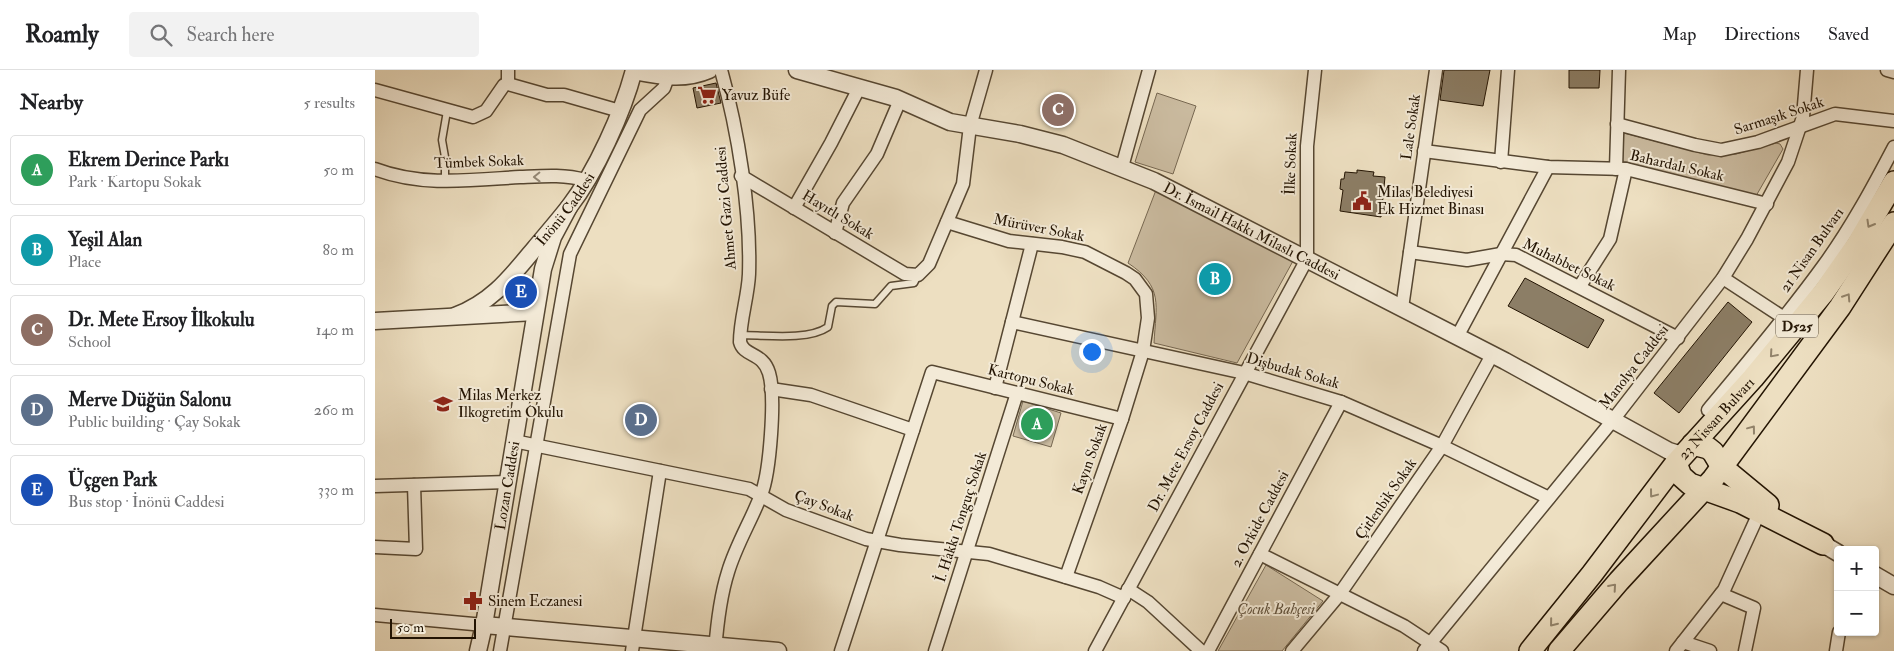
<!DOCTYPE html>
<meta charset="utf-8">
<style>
body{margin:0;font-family:"IM FELL Double Pica",serif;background:#f2f2f2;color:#202124}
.controls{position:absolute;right:15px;bottom:15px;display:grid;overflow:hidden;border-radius:5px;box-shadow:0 1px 4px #0004}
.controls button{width:45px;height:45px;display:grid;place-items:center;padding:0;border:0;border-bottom:1px solid #e0e0e0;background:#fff;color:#202124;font:25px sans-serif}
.scale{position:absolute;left:15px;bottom:12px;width:86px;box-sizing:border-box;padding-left:5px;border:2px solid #231403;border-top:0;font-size:14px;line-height:18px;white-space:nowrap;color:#231403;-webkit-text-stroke:4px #f3ead7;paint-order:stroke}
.you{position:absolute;left:716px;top:281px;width:18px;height:18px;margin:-12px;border:4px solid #fff;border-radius:50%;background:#1a73e8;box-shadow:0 0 0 8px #1a73e833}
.badge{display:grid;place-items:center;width:32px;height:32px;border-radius:50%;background:#b45309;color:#fff;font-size:16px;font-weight:700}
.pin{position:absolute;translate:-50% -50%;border:2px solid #fff;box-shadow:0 1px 5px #0006}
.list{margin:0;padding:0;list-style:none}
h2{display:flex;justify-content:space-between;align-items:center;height:65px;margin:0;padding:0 20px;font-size:21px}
h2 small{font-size:16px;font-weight:400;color:#757577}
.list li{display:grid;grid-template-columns:32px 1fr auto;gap:15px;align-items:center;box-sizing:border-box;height:70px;margin:0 10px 10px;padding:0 10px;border:1px solid #e0e0e0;border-radius:5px}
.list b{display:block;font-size:19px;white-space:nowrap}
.list p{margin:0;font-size:16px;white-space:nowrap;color:#757577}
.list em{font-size:16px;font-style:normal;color:#757577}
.icon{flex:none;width:28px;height:28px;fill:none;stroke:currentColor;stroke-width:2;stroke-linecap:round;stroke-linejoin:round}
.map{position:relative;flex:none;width:1519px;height:581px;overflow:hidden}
header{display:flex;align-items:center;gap:30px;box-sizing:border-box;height:70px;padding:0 25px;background:#fff;border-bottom:1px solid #e0e0e0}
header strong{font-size:24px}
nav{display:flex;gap:28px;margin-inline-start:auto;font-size:18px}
.search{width:350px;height:45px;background:#f2f2f2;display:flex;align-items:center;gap:12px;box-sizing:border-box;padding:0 18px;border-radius:5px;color:#757577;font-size:19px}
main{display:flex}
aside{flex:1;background:#fff}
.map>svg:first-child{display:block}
</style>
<header>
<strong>Roamly</strong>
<div class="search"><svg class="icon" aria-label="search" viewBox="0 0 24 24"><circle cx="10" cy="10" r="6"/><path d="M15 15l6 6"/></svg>Search here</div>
<nav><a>Map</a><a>Directions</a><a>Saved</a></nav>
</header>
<main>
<aside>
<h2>Nearby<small>5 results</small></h2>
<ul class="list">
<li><span class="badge" style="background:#2e9e5b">A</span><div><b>Ekrem Derince Parkı</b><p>Park · Kartopu Sokak</p></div><em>50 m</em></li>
<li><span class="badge" style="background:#0f9aa8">B</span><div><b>Yeşil Alan</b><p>Place</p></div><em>80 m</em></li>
<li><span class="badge" style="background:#8d6e63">C</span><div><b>Dr. Mete Ersoy İlkokulu</b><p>School</p></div><em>140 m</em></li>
<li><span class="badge" style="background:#5c6f8a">D</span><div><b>Merve Düğün Salonu</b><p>Public building · Çay Sokak</p></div><em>260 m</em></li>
<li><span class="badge" style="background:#1a4fb4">E</span><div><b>Üçgen Park</b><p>Bus stop · İnönü Caddesi</p></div><em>330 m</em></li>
</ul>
</aside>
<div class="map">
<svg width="1519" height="581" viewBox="0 0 1519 581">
<rect width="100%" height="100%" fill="#eddfc1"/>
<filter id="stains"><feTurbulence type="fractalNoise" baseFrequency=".004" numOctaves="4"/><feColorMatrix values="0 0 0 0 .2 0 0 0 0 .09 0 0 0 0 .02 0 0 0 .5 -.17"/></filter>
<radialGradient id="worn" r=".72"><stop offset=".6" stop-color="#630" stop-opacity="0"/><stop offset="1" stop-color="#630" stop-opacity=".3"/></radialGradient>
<g fill="#cbbca1" stroke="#776852">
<path d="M782,23L821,36L798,104L760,92Z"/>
<path d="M1249,63L1333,85L1361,84L1401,73L1405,74L1408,79L1381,126L1250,93L1245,87Z"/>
<path d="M781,120L918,191L862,293L779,273C781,235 789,217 753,193Z"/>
<path d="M648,331L686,343L676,377L638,366Z"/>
<path d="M891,495L948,531L907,581H843Z"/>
</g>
<g fill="#8c7e66" stroke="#231403">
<path d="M1069,0H1115L1108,36L1065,30Z"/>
<path d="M1194,0H1225L1224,18H1194Z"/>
<path d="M341,13L346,33L322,38L318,18Z"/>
<path d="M982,100L999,102L998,106L1010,107L1006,147L965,141L968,120L965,119L966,109H969L970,102L982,103Z"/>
<path d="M1150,208L1229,250L1213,278L1133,236Z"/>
<path d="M1353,232L1377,252L1304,343L1279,323Z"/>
</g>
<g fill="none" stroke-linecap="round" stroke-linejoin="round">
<g stroke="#564732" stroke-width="9">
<g id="service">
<path d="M70,111V87L67,70L72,41"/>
<path d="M365,265C389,265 433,271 453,257L457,236L461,232L500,234L516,216L539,213L543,205"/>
</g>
</g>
<g stroke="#564732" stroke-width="15">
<g id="minor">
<path d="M133,0V14"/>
<path d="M1512,0L1519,2"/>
<path d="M133,14L172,25H189L245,41"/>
<path d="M0,20L98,47L111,41L129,15L133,14"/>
<path d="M1242,54L1320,75L1346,80L1383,72L1460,44L1519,51"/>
<path d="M1049,81L1173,97L1251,99L1392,134"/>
<path d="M1126,92L1133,0"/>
<path d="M747,97L774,0"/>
<path d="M0,99C47,117 97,110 145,107C167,106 189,104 210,110"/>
<path d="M1241,99L1244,0"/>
<path d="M366,106L530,204L543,205L554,194L588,114L595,56L611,0"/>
<path d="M419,138L456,73L484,18"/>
<path d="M572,152L634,171L687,177L710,182L751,203L760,209L771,224L773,248L768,281L747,349L691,507"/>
<path d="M460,163L468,133L502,84L525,30"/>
<path d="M1035,182L1092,190L1126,184L1141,185L1303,268"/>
<path d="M1348,208L1409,248"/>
<path d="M1205,216L1235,169L1251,99"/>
<path d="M1027,238L1061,0"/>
<path d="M637,252L869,303L966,332L1067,376L1174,428"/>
<path d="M1082,267L1173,97"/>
<path d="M620,318L657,174"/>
<path d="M396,319L436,325L538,360"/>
<path d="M1333,340C1373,292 1413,245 1449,195C1476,158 1498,117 1519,77"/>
<path d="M139,371L374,419L411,440L491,469L525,475L614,484L724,517L749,528"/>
<path d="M0,416L133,412"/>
<path d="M0,477L41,479L39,415"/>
<path d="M885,484L1029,556L1067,581"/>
<path d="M753,519L773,532L826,581"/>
<path d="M1346,524L1379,538L1370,581"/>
<path d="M0,545L109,555"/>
<path d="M1308,572L1335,581"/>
<path d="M125,581L195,184L265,40L289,18L293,7"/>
<path d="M257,581L285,401"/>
<path d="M340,581C342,555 345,527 353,502C361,475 376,451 386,425C395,403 401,326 394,303C388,282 369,287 365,272C365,249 373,227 374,204C376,141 363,60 346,0"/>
<path d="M466,581L557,302L747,349"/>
<path d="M560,581L642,323"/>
<path d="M720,581L932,189V76L940,0"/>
<path d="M833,581L966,332"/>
<path d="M917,581L964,525L1067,376L1117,285"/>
<path d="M1049,581L1238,350L1348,208L1372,169L1413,92L1428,47L1432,0"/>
<path d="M1301,581L1349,520L1385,441"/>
<path d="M1461,581L1464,562"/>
</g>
</g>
<g stroke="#564732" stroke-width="19">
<g id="tertiary">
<path id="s1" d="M422,0L521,28L575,52L645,64L688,75L779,111L1130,291L1294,381L1307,385"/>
<path d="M259,1C285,6 309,11 334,0"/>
<path id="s2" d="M80,246C117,232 135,208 160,178C171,165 183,151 194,137C221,102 248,42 259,0"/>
<path d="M0,251L160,242"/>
<path d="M1448,474L1463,483"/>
<path d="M1500,505L1519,516"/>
<path d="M109,555L403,581"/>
<path id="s3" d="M103,581L109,555L168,199L178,167L194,137"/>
</g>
</g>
<g stroke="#231403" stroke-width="24">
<g id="trunk">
<path d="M1318,374L1333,378L1338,382L1347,397L1393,435"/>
<path d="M1301,393L1306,406L1315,414L1365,432L1448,474"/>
<path id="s4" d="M1155,581L1217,504L1301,393L1378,308L1449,222L1482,175L1519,112"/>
<path d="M1184,581L1244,511L1338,409L1465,237L1519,153"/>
</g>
</g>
<use href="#service" stroke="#f3ead7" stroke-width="6"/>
<use href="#minor" stroke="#f3ead7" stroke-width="12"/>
<use href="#tertiary" stroke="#f3ead7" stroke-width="16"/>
<use href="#trunk" stroke="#eddfc1" stroke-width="21"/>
</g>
<defs><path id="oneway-chevron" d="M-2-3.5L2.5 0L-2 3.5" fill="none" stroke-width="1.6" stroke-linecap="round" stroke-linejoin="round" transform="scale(1.25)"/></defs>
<use stroke="#958a78" href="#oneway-chevron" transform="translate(162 107) rotate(179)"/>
<g stroke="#92846c">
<use href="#oneway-chevron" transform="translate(1495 154) rotate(120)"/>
<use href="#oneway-chevron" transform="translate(1472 227) rotate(-57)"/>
<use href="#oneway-chevron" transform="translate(1398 284) rotate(131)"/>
<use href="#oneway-chevron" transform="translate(1377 359) rotate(-53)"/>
<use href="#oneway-chevron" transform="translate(1278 424) rotate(127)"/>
<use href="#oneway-chevron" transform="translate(1238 517) rotate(-49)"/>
<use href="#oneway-chevron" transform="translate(1178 553) rotate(129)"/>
</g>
<defs>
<g id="supermarket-bare" transform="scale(1.5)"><path d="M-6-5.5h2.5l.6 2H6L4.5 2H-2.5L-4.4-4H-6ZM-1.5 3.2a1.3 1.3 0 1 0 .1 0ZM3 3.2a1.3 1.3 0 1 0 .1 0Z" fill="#8f2418" stroke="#f3ead7" stroke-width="2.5" paint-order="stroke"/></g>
<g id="civic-bare" transform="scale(1.5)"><path d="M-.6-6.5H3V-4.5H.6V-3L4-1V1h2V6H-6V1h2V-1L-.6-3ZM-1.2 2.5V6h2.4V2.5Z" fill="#8f2418" stroke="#f3ead7" stroke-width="2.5" paint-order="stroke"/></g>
<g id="school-bare" transform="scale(1.5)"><path d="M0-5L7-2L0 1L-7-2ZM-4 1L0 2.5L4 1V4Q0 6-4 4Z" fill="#8f2418" stroke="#f3ead7" stroke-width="2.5" paint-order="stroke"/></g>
<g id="pharmacy-bare" transform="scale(1.5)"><path d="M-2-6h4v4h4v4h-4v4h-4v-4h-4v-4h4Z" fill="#8f2418" stroke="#f3ead7" stroke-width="2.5" paint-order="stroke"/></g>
</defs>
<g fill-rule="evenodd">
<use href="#supermarket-bare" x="332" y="25"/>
<use href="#civic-bare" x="987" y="131"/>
<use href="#school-bare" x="68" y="334"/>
<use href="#pharmacy-bare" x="98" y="531"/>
</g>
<g text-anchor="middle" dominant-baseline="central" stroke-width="4" stroke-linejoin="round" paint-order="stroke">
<rect fill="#f3ead7" stroke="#615443" stroke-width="1" x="1401" y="244.5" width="42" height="23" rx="4"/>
<g font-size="14" font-weight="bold" fill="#231403">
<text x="1422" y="256">D525</text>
</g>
<g font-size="15" fill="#231403" stroke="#f3ead7" text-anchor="start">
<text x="347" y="25">Yavuz Büfe</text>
<text x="1002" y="122">Milas Belediyesi<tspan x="1002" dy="17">Ek Hizmet Binası</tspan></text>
<text x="83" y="325">Milas Merkez<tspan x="83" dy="17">Ilkogretim Okulu</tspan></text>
<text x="113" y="531">Sinem Eczanesi</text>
</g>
<g font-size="15" fill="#231403" stroke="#f3ead7">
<text transform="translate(1404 46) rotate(-18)">Sarmaşık Sokak</text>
<text transform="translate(1036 57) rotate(-82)">Lale Sokak</text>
<text transform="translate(104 92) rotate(-2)">Tümbek Sokak</text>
<text transform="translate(916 94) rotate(-88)">İlke Sokak</text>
<text transform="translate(1302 96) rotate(13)">Bahardalı Sokak</text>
<text stroke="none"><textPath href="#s2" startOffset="156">İnönü Caddesi</textPath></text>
<text transform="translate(351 138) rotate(-95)">Ahmet Gazi Caddesi</text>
<text transform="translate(463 145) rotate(31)">Hayıtlı Sokak</text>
<text transform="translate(664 158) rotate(11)">Mürüver Sokak</text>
<text stroke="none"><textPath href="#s1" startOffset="485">Dr. İsmail Hakkı Milaslı Caddesi</textPath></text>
<text transform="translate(1437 180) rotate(-55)">21 Nisan Bulvarı</text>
<text transform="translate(1194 195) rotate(26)">Muhabbet Sokak</text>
<text transform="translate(1259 297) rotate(-52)">Manolya Caddesi</text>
<text transform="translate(918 301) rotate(16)">Dişbudak Sokak</text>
<text transform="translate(656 310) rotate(14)">Kartopu Sokak</text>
<text stroke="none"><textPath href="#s4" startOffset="298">23 Nissan Bulvarı</textPath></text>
<text transform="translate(811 377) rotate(-62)">Dr. Mete Ersoy Caddesi</text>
<text transform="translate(715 389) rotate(-70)">Kayın Sokak</text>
<text stroke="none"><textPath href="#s3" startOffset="168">Lozan Caddesi</textPath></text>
<text transform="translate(1011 429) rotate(-55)">Çitlenbik Sokak</text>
<text transform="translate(449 436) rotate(21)">Çay Sokak</text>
<text transform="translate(586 447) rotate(-72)">İ. Hakkı Tonguç Sokak</text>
<text transform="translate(885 449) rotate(-62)">2. Orkide Caddesi</text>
</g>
<g font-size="15" font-style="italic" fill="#5e4f3a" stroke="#f3ead7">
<text x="901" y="539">Çocuk Bahçesi</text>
</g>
</g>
<rect width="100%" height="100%" filter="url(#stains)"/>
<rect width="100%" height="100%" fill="url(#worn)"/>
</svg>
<div class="controls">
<button>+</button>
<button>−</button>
</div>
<div class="scale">50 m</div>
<div class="you"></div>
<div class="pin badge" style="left:662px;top:354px;background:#2e9e5b">A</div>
<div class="pin badge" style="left:840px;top:209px;background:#0f9aa8">B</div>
<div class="pin badge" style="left:683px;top:40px;background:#8d6e63">C</div>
<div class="pin badge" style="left:266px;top:350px;background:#5c6f8a">D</div>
<div class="pin badge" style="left:146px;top:222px;background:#1a4fb4">E</div>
</div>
</main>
